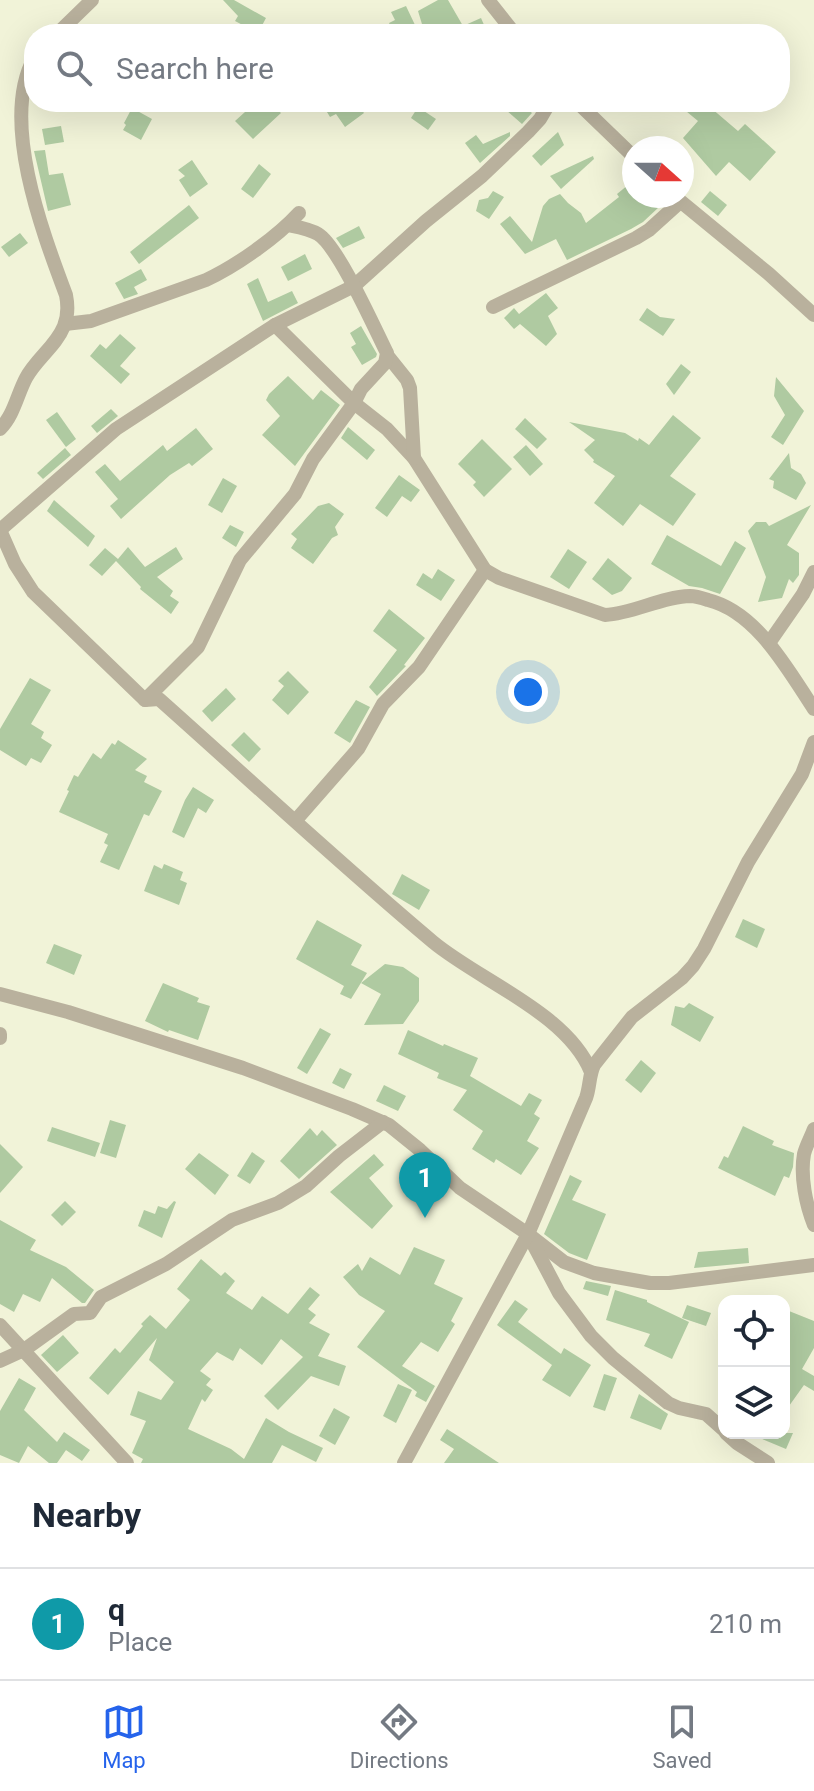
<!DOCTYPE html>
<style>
body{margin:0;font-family:Roboto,sans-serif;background:#f6f6f7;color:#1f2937}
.controls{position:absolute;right:24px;bottom:24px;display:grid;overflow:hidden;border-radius:16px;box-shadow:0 8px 32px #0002}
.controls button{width:72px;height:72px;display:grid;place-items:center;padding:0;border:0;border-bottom:2px solid #e0e1e3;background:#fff;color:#1f2937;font:40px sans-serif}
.compass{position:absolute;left:622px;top:136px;width:72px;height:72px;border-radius:50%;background:#fff;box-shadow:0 8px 32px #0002;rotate:111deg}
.you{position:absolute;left:528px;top:692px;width:28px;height:28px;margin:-20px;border:6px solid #fff;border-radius:50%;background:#1a73e8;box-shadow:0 0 0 12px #1a73e833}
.badge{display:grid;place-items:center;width:52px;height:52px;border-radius:50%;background:#2563eb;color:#fff;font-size:26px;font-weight:700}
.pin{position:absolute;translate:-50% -66px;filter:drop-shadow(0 2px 4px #0008)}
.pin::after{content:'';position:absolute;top:42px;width:28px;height:24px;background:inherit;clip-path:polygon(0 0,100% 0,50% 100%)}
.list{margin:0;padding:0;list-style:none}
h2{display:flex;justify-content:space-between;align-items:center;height:104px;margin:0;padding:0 32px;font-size:34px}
h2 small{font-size:26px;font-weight:400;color:#747a83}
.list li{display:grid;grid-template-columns:52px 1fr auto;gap:24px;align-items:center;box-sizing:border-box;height:112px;padding:0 32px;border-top:2px solid #e0e1e3}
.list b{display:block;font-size:30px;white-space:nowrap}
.list p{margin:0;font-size:26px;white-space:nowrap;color:#747a83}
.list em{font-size:26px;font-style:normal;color:#747a83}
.icon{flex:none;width:44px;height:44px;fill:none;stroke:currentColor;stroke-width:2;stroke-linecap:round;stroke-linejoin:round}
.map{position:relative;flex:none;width:814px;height:1463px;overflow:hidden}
.search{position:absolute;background:#fff;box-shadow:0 8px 32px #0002;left:24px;right:24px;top:24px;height:88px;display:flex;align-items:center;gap:20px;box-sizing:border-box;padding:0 28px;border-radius:32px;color:#747a83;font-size:30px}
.sheet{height:216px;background:#fff}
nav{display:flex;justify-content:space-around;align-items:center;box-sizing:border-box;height:112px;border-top:2px solid #e0e1e3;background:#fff;font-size:22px;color:#747a83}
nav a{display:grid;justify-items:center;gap:4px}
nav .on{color:#2563eb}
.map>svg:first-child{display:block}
</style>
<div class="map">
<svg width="814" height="1463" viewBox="0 0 814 1463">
<rect width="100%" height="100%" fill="#f1f3d8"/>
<g fill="#afcaa1">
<path d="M223,0H234L266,18L258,33L235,21L238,16Z"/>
<path d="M438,0H448L463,26L481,18L488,34H425L418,11Z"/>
<path d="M406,6L415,25L394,34L389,23L395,20L391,12Z"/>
<path d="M235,102H270L281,113L253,139L235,121L245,112Z"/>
<path d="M321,102H356L364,113L345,127L336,114L330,117Z"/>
<path d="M497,102H519L532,113L522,124Z"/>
<path d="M675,102H704L738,131L745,124L776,152L750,181L729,162L716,176L683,138L698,121Z"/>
<path d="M418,107L436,119L428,130L411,118Z"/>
<path d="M132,108L152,119L141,140L123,130L126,125L124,123Z"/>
<path d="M61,126L64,142L45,145L42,129Z"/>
<path d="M510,132V136L480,163L465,143L476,135L483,144Z"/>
<path d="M558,132L564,145L541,166L532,156Z"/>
<path d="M45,150L49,175L63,173L71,205L48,211L34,151Z"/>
<path d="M593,156L594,159L561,189L550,176Z"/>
<path d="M192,160L208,184L190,197L179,180L185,176L178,170Z"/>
<path d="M259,164L271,174L253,198L241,189Z"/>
<path d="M634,180V196H652L659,207L643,222L631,229L567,260L556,239L525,254L500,224L510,216L532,242L543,206L549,199L560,194L568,203L581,213L586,223L619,197L617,194Z"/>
<path d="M493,191L504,197L489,219L476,211L479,200L488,198Z"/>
<path d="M710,191L727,205L718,216L701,202Z"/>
<path d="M189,205L199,218L139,264L130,252Z"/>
<path d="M359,226L365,238L343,248L336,238Z"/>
<path d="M20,233L28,243L9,257L1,247Z"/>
<path d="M305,254L312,269L288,281L281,267Z"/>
<path d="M141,269L147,280L134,287L138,294L124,299L115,283Z"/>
<path d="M258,278L268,302L292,291L298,303L263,321L247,284Z"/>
<path d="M546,293L558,308L548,316L557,334L546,346L520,324L514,329L504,318L514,308L519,314Z"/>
<path d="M647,308L660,317L675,319L663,336L639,320Z"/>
<path d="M361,326L377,354L376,357L362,365L351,347L356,344L350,333Z"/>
<path d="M120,334L136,348L120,366L130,374L121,384L90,356L100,344L106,349Z"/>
<path d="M681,364L691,372L674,395L666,384Z"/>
<path d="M288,376L313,400L321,390L340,405L295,466L262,435L280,416L266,400L269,394Z"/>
<path d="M776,377L804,411L783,445L771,437L785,415L774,396Z"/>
<path d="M111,409L118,416L97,433L91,426Z"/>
<path d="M57,412L76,439L66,447L46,420Z"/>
<path d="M673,415L701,438L670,476L696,494L673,526L640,504L623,526L594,503L615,476L593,462L594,460L584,450L595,440L569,422L625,433L638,441L639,438L649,445Z"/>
<path d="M525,418L547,439L537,449L515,429Z"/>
<path d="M348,427L375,450L367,460L341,438Z"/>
<path d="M196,428L213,449L192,466L189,463L170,475L121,519L110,506L118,499L95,472L105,464L120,481L163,445L167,451Z"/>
<path d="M482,439L512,469L484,497L473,485L476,482L458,464Z"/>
<path d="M526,445L543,464L530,476L513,457Z"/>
<path d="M65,448L71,455L43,479L37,473Z"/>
<path d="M789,453L791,468L801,474L806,483L796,500L773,488L774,481L769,479Z"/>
<path d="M399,475L420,490L411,502L402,496L387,517L375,508Z"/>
<path d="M223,478L237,486L222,513L208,505Z"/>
<path d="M54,500L95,536L88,547L47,511Z"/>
<path d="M329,503L344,514L335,527L338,535L332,538L313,564L291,548L297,539L291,534L318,506Z"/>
<path d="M811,505L787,545L799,553V575L793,583L789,579L782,598L758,602L766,577L748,531L756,522H766L769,526Z"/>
<path d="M230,525L244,532L236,547L222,538Z"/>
<path d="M667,535L721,566L735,541L746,548L720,594L702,588L689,586L651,564Z"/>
<path d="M128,547L145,567L176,547L183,559L157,577L173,591L170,596L179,602L171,614L140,589L141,587L116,561L102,576L89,565L105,548L118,559Z"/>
<path d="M568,549L587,562L569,589L550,577Z"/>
<path d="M608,558L632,578L622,591L612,595L592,579Z"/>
<path d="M438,569L455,580L441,601L416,585L423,573L432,579Z"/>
<path d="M389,609L425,638L404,665L406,666L377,696L369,687L397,650L373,631Z"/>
<path d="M288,671L309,692L288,715L272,700L284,686L278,681Z"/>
<path d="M30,678L51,690L31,724L44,732L41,738L52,745L41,763L31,758L26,766L0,750V729Z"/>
<path d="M226,688L236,699L212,722L202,711Z"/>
<path d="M356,700L370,707L350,743L334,733Z"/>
<path d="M244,732L261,749L249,762L231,745Z"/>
<path d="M118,740L147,759L135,770L147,776L144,782L162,791L149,816L144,814L119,870L100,862L108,845L104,843L108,834L59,812L69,791L67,790L74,775L78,777L93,753L101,759L112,743L115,745Z"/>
<path d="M193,787L214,800L206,813L198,808L184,838L172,832L185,800Z"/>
<path d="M164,864L183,872L180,880L187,883L179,905L144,891L154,865L162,869Z"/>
<path d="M402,874L430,890L419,910L392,894Z"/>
<path d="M743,919L765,929L757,948L735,937Z"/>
<path d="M317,920L362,945L351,965L367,973L351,999L340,994L344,986L296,959Z"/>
<path d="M54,944L82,955L74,975L46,963Z"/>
<path d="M385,964L403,967L419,978V1001L403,1024L364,1025L381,994L361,983Z"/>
<path d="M163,983L199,998L197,1002L210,1006L198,1040L169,1030L168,1032L145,1021Z"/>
<path d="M689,1003L714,1017L700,1042L671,1025L675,1006L684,1008Z"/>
<path d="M320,1028L331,1034L307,1074L297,1068Z"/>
<path d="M408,1030L443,1046L444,1044L478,1058L470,1076L521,1106L529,1093L542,1100L534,1114L540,1118L527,1141L539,1148L521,1175L496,1159L494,1163L472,1149L483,1131L453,1110L467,1090L437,1078L439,1073L398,1054Z"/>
<path d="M641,1060L656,1073L641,1093L625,1080Z"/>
<path d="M340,1068L352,1074L344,1089L332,1083Z"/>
<path d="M384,1085L406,1096L398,1111L376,1101Z"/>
<path d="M110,1120L126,1125L116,1158L100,1153Z"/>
<path d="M743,1126L774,1141L772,1145L794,1153L793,1167L789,1178L784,1176L775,1196L718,1168L724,1156L728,1158Z"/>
<path d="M52,1127L100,1143L95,1157L47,1141Z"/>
<path d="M310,1128L317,1136L322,1130L337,1145L299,1179L280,1161Z"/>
<path d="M0,1144L23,1167L0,1193Z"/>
<path d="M252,1152L265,1161L250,1184L237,1176Z"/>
<path d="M199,1153L229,1175L215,1195L185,1169Z"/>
<path d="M374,1154L384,1165L369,1178L393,1206L372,1229L330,1192Z"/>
<path d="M570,1175L582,1181L572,1200L606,1214L587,1260L569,1253L544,1234Z"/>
<path d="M65,1201L76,1212L62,1226L51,1215Z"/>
<path d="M174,1201L176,1202L162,1238L138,1226L144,1210L155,1214L158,1206L167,1209Z"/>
<path d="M0,1220L36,1240L30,1250L66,1267L94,1290L85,1303H82L52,1278L40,1302L23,1294L14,1312L0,1304Z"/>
<path d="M414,1247L445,1260L434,1284L463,1298L451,1321L455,1324L438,1352L421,1342L402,1366L435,1386L426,1402L415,1396L417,1392L357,1347L385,1311L359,1295L343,1277L358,1264L362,1271L370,1257L400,1275Z"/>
<path d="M748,1248L749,1263L694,1268L698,1252Z"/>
<path d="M201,1259L221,1276L225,1272L235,1281L226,1293L252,1310L262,1296L288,1314L310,1287L320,1295L308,1309L316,1315L309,1323L330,1334L318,1356L346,1366L339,1386L311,1376L278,1410L264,1396L303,1357L281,1339L262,1365L240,1348L233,1361L217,1352L200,1371L211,1379L206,1385L213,1390L205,1402L202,1399L188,1429L231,1449L244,1459L266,1418L289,1432L323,1448L316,1462L282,1445L272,1463H141L143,1459L132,1453L146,1421L130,1415L138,1391L161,1400L174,1382L149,1360L157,1338L108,1395L89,1378L115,1348L120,1353L143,1326L141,1324L150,1315L166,1329L190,1300L177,1289Z"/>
<path d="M586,1281L611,1286L608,1296L583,1289Z"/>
<path d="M615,1290L647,1300V1302L689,1322L672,1359L644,1346L650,1334L606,1320Z"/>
<path d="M515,1300L528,1309L518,1322L561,1354L564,1348L591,1365L570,1397L542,1380L552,1365L497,1325Z"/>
<path d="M687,1305L711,1313L706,1326L682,1318Z"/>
<path d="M784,1309L814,1321V1348L802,1369L814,1376V1391L804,1385L784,1413Z"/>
<path d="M63,1335L79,1353L57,1372L41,1355Z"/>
<path d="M604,1374L617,1378L605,1411L593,1407Z"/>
<path d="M19,1378L36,1388L24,1410L57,1442L64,1432L90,1450L82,1461L63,1448L66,1450L57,1463H49L28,1446L19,1463L0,1455V1411Z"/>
<path d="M398,1384L412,1390L396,1423L383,1416Z"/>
<path d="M639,1394L668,1414L661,1430L630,1418Z"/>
<path d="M334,1408L350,1417L335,1445L319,1436Z"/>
<path d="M447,1429L458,1436L499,1463H444L454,1449L440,1440Z"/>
<path d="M748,1433H793L786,1449Z"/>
</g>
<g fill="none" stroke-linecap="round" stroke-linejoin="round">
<g stroke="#b9b19d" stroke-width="14">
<path d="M488,0L515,34"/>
<path d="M57,34L92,0"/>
<path d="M577,102L634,157"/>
<path d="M674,196L769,274L814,315"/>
<path d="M493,307L636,238L649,230L680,202"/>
<path d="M65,324L91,321L206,280C236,266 276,238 299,213"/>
<path d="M275,325L354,403L387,429L414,458L485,570L499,578L605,615C634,613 661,597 690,596C696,596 702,598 708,600C757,612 788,670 814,709"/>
<path d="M387,355L407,380L410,388L414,458"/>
<path d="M0,429C14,415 17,395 26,378C36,359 56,346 64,326C68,316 68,305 66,295C42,231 0,120 34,58"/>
<path d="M0,530L15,564L33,592L145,700L159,699C250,780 339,863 433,942C480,981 567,1013 591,1072"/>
<path d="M0,530L116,429L275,325L354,286L426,221L482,176L528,132L540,119L550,102"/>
<path d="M769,643L803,594L814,572"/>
<path d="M145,700L198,647L240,560L295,494L313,459L354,403L361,389L385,363L387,353C375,329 338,246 318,234C310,229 298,227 288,225"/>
<path d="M296,820L358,749L383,704L419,667L485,570"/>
<path d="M0,994L68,1012L243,1068L352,1109L389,1125L420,1150L460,1188L528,1234L564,1262L594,1273L650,1283H669L814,1265"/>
<path d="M0,1034V1038"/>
<path d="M814,1129C811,1137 806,1146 804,1154C800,1176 806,1205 814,1225"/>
<path d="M530,1238L559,1293L591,1336L613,1358L668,1403L679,1408L706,1414L724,1430"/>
<path d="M0,1325L127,1463"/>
<path d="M0,1361L24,1350L74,1314L90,1313L101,1297L166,1264L232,1220L278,1203L306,1186L339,1156L383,1122"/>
<path d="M726,1433L737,1443L768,1463"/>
<path d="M404,1463L528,1234L586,1098C590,1087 589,1075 594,1065L632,1017L682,978L693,966L704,949L748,862L802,774L814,742"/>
</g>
</g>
</svg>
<div class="controls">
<button><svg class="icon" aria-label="locate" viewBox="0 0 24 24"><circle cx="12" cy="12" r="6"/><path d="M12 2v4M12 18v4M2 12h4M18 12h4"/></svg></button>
<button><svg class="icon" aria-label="layers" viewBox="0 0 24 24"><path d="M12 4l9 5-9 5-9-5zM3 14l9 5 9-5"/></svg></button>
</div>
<svg class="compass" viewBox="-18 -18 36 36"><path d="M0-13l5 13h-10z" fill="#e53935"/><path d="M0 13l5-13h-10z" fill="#747a83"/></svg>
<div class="you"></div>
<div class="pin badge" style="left:425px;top:1218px;background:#0f9aa8">1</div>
<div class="search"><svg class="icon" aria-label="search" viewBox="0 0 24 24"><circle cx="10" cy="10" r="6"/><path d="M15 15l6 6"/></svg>Search here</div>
</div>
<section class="sheet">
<h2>Nearby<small></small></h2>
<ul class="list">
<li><span class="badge" style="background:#0f9aa8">1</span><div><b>q</b><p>Place</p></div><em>210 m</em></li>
</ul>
</section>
<nav>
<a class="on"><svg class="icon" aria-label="map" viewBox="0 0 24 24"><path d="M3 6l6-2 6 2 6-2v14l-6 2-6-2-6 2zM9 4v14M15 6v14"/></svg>Map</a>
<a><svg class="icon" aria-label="directions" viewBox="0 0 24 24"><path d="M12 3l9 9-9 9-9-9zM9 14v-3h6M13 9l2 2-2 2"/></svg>Directions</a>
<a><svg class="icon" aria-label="saved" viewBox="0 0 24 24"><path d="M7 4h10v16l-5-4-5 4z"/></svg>Saved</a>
</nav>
